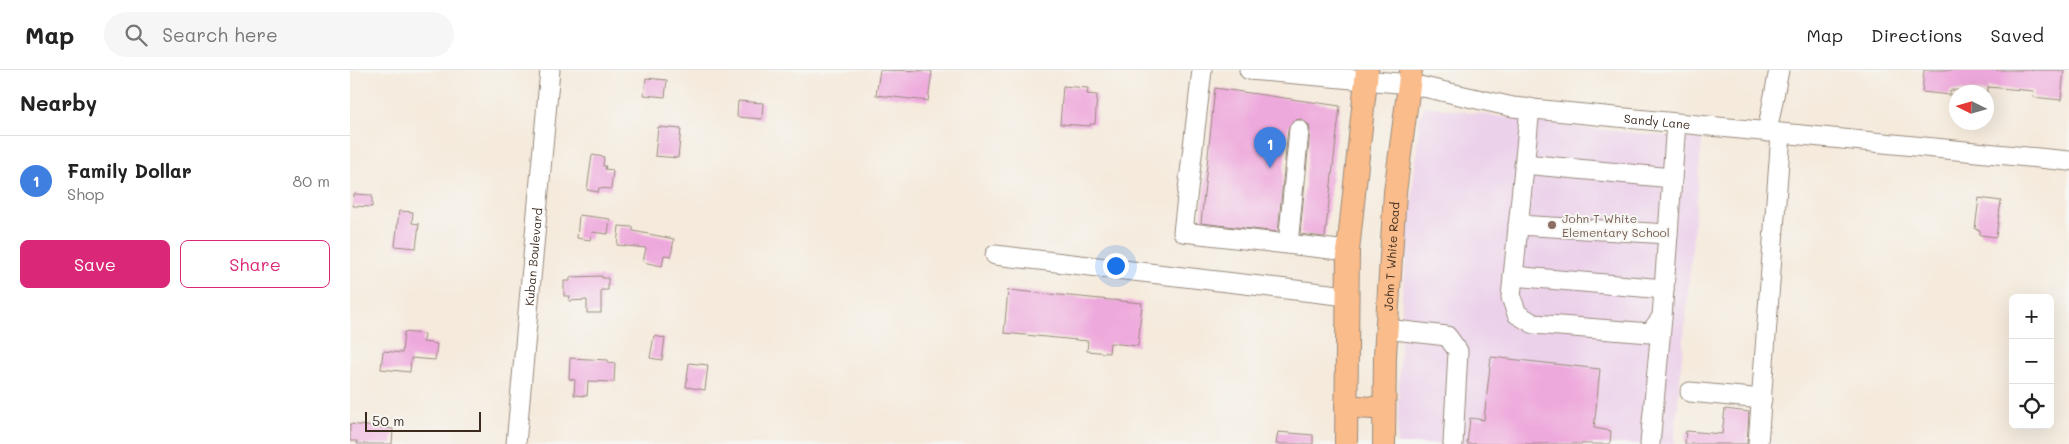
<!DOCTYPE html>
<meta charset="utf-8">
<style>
body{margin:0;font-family:Mali,sans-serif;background:#f6f6f6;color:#222}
.controls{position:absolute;right:15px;bottom:15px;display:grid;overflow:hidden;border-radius:8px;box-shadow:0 5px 20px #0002}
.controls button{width:45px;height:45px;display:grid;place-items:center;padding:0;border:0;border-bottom:1px solid #e0e0e0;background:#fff;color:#222;font:25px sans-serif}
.compass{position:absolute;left:1599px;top:15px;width:45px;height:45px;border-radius:50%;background:#fff;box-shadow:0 5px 20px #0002;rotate:275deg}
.scale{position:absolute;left:15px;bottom:12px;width:116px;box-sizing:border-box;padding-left:5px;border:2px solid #3b2a1e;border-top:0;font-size:14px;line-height:18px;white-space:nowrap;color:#3b2a1e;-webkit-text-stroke:4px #f6f6f2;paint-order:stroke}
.you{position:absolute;left:765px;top:195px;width:18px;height:18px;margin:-12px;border:4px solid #fff;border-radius:50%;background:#1a73e8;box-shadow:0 0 0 8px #1a73e833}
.badge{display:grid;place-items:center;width:32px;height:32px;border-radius:50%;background:#db2777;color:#fff;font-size:16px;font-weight:700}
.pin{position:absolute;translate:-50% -41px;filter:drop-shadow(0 1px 2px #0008)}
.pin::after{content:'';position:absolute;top:26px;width:18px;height:15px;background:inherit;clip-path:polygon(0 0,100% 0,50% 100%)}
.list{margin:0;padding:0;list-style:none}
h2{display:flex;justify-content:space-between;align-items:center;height:65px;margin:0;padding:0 20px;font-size:21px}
h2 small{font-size:16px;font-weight:400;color:#767676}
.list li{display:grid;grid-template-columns:32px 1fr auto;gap:15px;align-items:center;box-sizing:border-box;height:90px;padding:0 20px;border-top:1px solid #e0e0e0}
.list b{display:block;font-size:19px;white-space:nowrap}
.list p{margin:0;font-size:16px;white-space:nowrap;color:#767676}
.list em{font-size:16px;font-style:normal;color:#767676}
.actions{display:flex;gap:10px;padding:15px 20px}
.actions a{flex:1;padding:11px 0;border:1px solid #db2777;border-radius:8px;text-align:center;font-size:18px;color:#db2777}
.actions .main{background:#db2777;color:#fff}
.icon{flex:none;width:28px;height:28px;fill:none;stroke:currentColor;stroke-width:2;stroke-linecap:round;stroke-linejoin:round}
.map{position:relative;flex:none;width:1719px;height:374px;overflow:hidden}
header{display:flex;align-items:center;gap:30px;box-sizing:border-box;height:70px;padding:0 25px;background:#fff;border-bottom:1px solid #e0e0e0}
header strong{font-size:24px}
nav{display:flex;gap:28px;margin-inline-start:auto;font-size:18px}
.search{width:350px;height:45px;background:#f6f6f6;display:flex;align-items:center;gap:12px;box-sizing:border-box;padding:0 18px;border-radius:28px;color:#767676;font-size:19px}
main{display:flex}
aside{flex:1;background:#fff}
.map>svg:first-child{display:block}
</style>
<header>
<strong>Map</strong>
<div class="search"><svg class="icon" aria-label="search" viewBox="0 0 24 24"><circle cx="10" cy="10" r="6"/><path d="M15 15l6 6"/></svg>Search here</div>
<nav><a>Map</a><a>Directions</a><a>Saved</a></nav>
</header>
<main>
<aside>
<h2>Nearby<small></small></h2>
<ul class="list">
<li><span class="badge" style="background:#3f7fe0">1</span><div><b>Family Dollar</b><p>Shop</p></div><em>80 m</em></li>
</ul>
<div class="actions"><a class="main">Save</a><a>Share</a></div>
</aside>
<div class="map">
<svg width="1719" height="374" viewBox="0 0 1719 374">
<rect width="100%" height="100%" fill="#f6f6f2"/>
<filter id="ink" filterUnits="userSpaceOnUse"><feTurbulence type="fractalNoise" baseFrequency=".02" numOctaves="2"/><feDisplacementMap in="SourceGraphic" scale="10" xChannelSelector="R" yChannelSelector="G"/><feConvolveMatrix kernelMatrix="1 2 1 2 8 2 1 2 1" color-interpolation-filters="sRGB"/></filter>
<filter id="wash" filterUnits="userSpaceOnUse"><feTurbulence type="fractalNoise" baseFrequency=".0096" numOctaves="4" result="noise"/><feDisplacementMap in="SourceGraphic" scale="20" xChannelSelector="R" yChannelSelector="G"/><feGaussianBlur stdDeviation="1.12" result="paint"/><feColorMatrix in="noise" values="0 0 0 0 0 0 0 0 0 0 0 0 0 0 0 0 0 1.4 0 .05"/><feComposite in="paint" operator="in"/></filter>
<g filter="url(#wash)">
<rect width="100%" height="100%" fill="#f5eadc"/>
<path fill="#ecd1ea" d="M1075,36L1217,56L1352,70L1324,374H1047L1052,228L1070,46Z"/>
<g id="blocks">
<g fill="#eea9dc">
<path d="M530,0L582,1L578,31L526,25Z"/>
<path d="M1574,0H1714L1711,30L1683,27L1684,21L1638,17V22L1600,20V25L1572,22Z"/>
<path d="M296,8L317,10L315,27L294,25Z"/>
<path d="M713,16L738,18L737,24L747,25L745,54H740V56L710,54Z"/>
<path d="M865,18L990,36L975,167L950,164L960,61L959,55L951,49L944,50L938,59L928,162L851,153Z"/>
<path d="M388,31L413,33L412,49L387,47Z"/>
<path d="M308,57L331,59L328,88L305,86Z"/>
<path d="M242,85L254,87L253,96H256L255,99L263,100L261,119L249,118L248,122L237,120Z"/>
<path d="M4,124L22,125V137L3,136Z"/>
<path d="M1629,128L1651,131L1646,167L1630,165V160L1625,159Z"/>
<path d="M49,141L63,142L62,153L69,154L66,178L45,176Z"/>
<path d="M229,145L260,149L258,164L242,162L240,170L227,168Z"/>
<path d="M269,156L283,157V161L324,169L321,186L314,185L312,196L293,192L296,178L267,175Z"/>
<path d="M252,206V208H258V220H251V243H237V230L219,231L220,226H214V211H220V207Z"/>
<path d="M658,220L792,233L788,276L760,273L759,283L737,281L738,271L654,263Z"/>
<path d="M54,262L74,264L73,272L87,274L85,290L61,288L60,302L31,299L33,281L52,283Z"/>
<path d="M304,266L315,268L312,290L300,288Z"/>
<path d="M1141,287L1250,299L1244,358L1261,361L1260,374H1117L1120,348L1134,350Z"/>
<path d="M220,288L258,290V292L265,293L264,312L238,311L237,326L224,325L225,310L219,309Z"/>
<path d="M339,293L358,295L355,320L336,317Z"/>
<path d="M1375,339L1399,342L1397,374H1335L1336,361L1372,364Z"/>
<path d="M0,354L43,359L42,374H7V371H0Z"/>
<path d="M928,362L963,365V374H926Z"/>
</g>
</g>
</g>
<g filter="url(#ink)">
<use href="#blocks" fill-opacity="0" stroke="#988a7d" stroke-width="1"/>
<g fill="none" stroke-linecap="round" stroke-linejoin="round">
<g stroke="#988a7d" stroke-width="21">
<g id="minor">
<path d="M852,0L833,162L998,181"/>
<path id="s1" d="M899,0L1060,14L1163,37L1719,91"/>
<path d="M1180,38L1161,227L1167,244L1184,254L1300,263L1312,247L1326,53"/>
<path d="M1417,62L1429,0"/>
<path d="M1174,94L1322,108"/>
<path d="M1168,155L1318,164"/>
<path d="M938,174L949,60"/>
<path d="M645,185L997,226"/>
<path d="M1163,206L1314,219"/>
<path d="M1036,259L1097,266L1108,281L1103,374"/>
<path d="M1340,322L1412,329"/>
<path id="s2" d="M166,374L200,0"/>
<path d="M1300,374L1312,248"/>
<path d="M1408,374L1431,64"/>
</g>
</g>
<g stroke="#988a7d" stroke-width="24">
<g id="major">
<path d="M996,336L1034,339"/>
<path d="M996,374L998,181L1017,0"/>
<path id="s3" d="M1034,374L1035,285L1045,122L1061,0"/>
</g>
</g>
<use href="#minor" stroke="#fff" stroke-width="19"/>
<use href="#major" stroke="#f9bc8a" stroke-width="22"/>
</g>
</g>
<circle fill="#8d6e63" stroke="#f6f6f2" stroke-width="2" cx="1202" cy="155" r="5"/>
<g text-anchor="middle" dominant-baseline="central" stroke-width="4" stroke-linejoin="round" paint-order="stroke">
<g font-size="12" fill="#3b2a1e" stroke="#f6f6f2">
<text stroke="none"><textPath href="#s1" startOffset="412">Sandy Lane</textPath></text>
<text stroke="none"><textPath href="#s2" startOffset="188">Kuban Boulevard</textPath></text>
<text stroke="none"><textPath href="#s3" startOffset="188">John T White Road</textPath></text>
</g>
<g font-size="12" fill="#785e54" stroke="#f6f6f2" text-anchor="start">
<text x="1212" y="148">John T White<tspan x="1212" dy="14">Elementary School</tspan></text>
</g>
</g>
</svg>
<div class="controls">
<button>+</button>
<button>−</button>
<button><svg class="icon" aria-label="locate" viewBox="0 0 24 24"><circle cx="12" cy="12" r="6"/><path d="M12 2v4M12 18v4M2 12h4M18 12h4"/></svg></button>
</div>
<svg class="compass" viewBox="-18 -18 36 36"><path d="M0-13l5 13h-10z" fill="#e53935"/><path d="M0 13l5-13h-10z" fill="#767676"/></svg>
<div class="scale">50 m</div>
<div class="you"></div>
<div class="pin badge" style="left:920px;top:98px;background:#3f7fe0">1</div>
</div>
</main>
